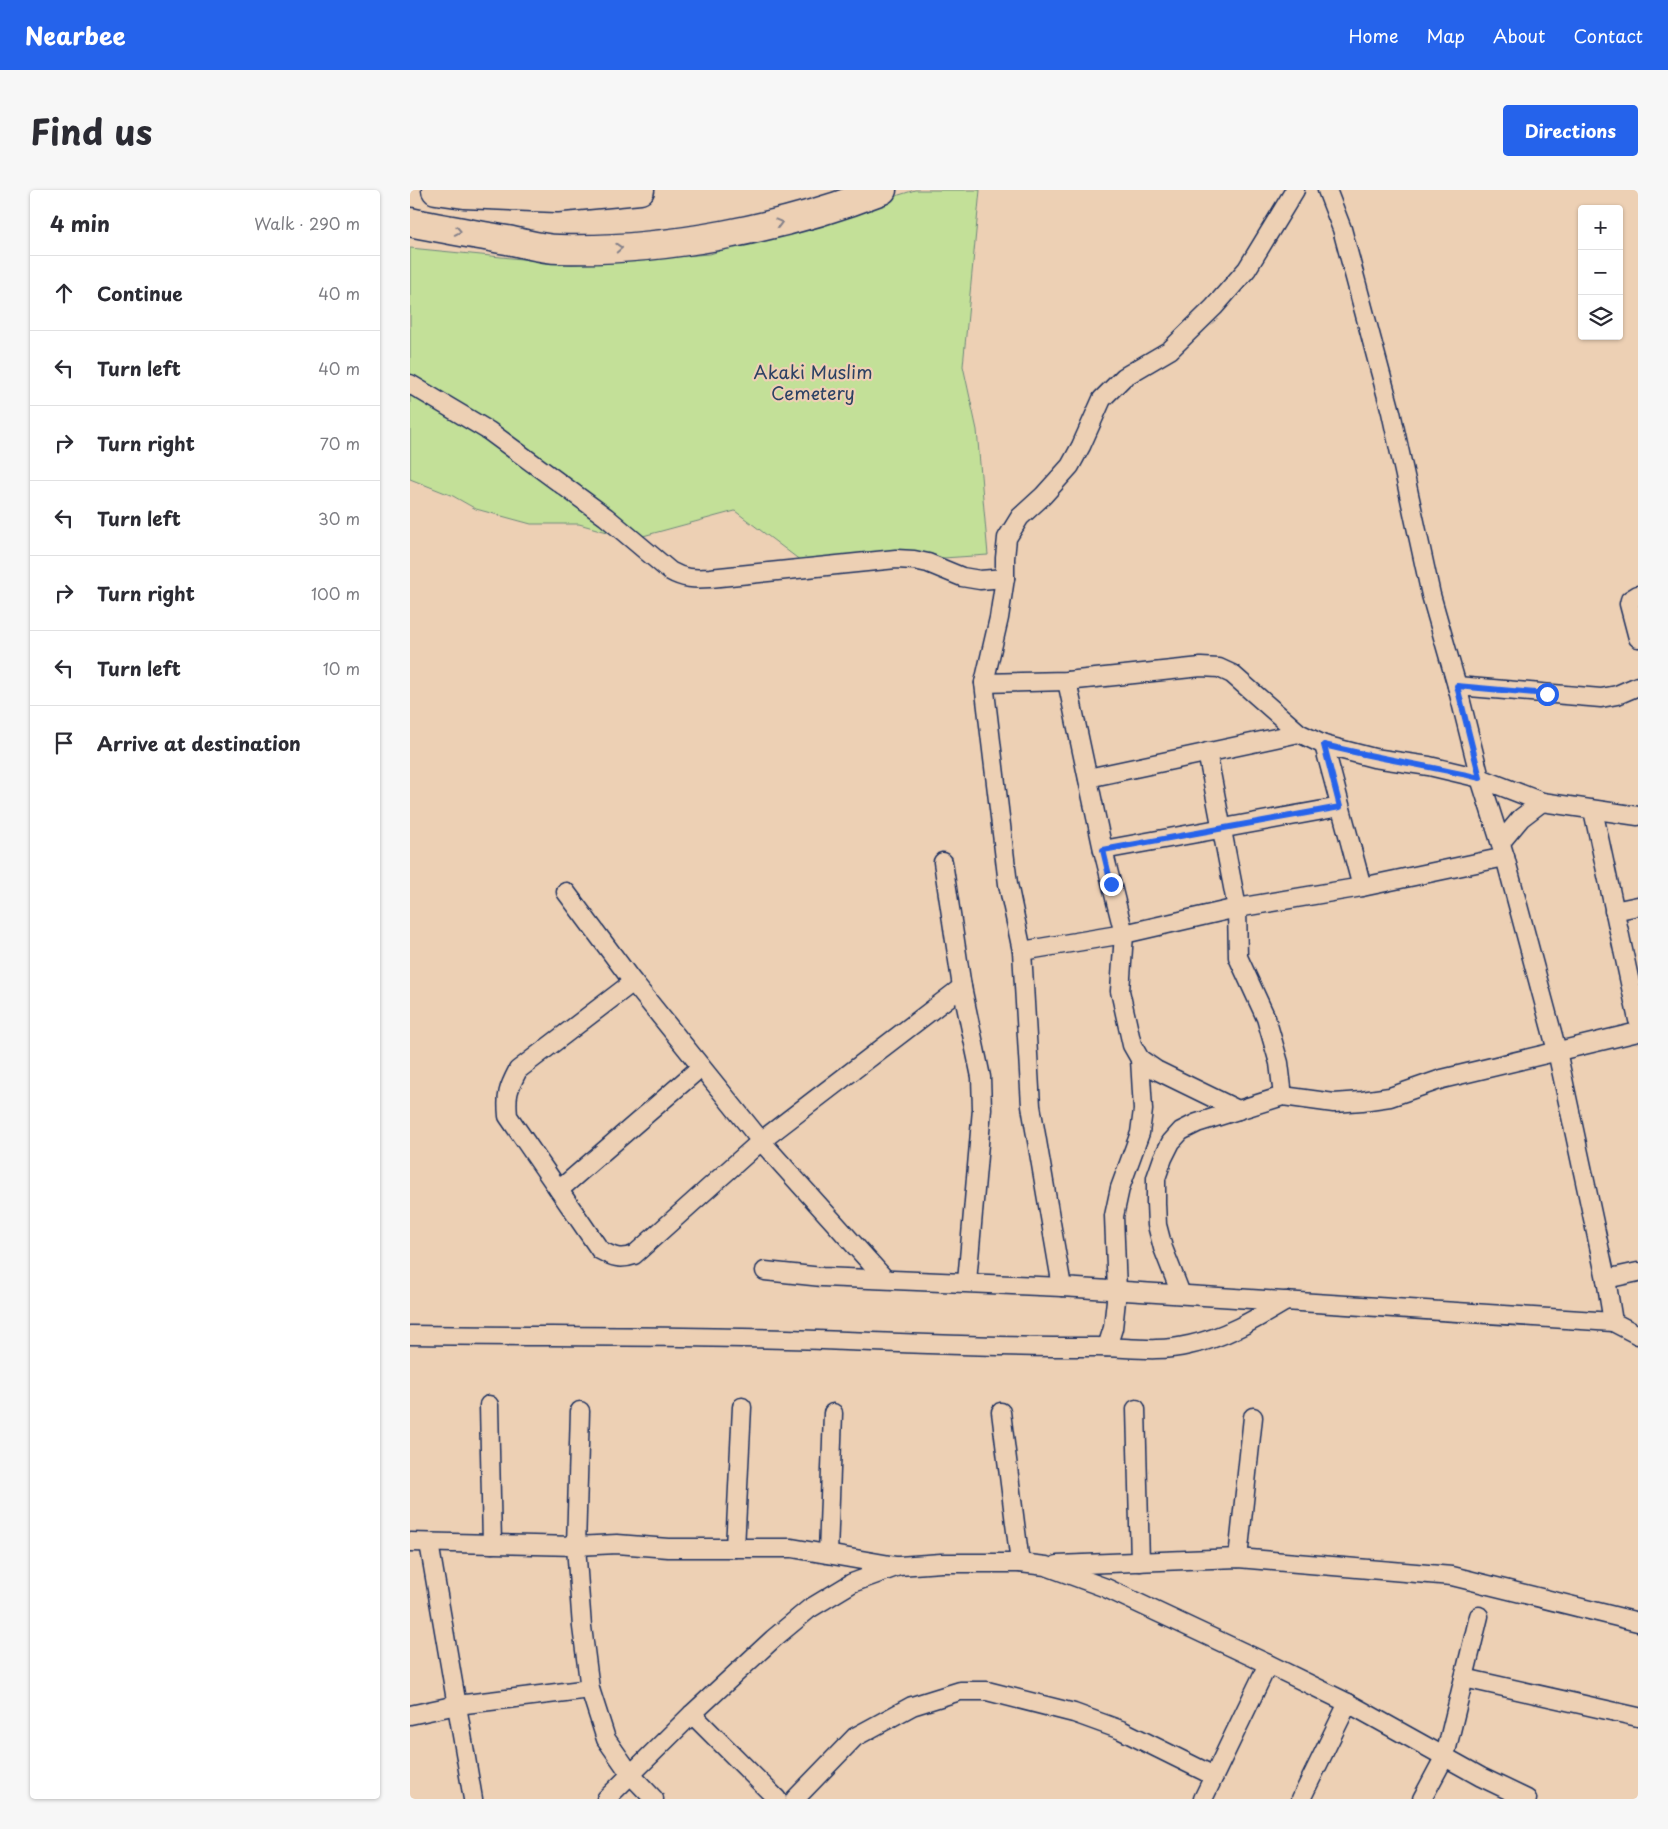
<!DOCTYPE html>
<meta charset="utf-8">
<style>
body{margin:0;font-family:"Playpen Sans",sans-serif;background:#f7f7f7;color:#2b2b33}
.controls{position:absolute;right:15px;top:15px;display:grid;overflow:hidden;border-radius:5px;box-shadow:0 1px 4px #0004}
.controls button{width:45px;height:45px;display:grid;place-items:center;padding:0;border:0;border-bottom:1px solid #e1e1e2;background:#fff;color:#2b2b33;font:25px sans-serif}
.stop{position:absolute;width:15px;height:15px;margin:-11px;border:4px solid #2563eb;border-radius:50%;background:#fff}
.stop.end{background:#2563eb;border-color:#fff;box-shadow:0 1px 5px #0008}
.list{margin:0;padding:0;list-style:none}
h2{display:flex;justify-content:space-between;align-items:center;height:65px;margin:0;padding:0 20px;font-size:21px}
h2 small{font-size:16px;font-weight:400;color:#7c7c81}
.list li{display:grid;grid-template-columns:32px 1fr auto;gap:15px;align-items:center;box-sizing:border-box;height:75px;padding:0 20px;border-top:1px solid #e1e1e2}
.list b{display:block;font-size:19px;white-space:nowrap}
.list em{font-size:16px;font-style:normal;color:#7c7c81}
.icon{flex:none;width:28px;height:28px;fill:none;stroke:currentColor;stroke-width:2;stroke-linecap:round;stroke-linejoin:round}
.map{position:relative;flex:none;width:1228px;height:1609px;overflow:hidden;border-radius:5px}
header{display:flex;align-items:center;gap:30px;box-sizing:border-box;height:70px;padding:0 25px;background:#2563eb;color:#fff}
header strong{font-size:24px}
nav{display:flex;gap:28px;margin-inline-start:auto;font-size:18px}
.intro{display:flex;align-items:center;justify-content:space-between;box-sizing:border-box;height:120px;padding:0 30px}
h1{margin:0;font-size:35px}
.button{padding:12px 22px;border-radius:5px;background:#2563eb;color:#fff;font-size:18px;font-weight:700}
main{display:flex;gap:30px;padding:0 30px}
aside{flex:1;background:#fff;border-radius:5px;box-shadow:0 1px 4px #0004}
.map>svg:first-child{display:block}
</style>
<header>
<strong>Nearbee</strong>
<nav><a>Home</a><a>Map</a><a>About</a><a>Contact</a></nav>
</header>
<div class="intro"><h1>Find us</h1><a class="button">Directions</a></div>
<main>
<aside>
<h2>4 min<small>Walk · 290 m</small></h2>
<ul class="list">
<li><svg class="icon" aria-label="ahead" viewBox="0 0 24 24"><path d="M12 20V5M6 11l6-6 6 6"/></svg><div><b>Continue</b></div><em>40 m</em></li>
<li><svg class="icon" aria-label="left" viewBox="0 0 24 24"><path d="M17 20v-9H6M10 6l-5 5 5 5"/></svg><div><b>Turn left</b></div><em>40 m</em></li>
<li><svg class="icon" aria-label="right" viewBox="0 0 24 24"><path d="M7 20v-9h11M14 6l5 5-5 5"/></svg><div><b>Turn right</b></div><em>70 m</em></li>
<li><svg class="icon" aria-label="left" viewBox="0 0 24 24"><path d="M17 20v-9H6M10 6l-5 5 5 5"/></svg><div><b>Turn left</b></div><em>30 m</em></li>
<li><svg class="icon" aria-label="right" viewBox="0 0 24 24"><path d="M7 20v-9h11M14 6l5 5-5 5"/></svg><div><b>Turn right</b></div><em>100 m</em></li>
<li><svg class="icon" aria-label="left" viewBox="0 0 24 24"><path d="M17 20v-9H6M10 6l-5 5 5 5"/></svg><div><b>Turn left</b></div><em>10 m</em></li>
<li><svg class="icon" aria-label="arrive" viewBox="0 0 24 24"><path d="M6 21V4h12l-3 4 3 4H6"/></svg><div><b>Arrive at destination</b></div></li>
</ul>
</aside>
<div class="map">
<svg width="1228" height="1609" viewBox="0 0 1228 1609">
<rect width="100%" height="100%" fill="#edd0b4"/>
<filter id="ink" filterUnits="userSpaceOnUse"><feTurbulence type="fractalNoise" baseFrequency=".02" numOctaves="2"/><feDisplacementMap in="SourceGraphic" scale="10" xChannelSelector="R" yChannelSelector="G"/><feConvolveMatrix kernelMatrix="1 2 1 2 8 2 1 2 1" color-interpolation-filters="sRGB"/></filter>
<g filter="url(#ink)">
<path fill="#c3e098" stroke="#6f887b" d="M505,0H570L553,176L567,240L578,365L399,377L325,321L222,349L169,334H121L66,319L43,306L0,289V58L162,74L300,64Z"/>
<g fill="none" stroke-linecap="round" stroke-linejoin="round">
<g stroke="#1b2f5e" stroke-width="21">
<g id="street">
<path d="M885,0L837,79L804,117L760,160L714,187L692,209L671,256L660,276L633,306L610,327L597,348L595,368V388L589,428L574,493L598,694L612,761L621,916L652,1097L1203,1132L1228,1145"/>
<path d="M917,0L932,39L981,222L1021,405L1047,496L1070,588L1095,667L1147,861L1196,1089L1228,1082"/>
<path d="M0,194L79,241L196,327L260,381C274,389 284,389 300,388L486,369L504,370L518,373L552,387L570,390L595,388"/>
<path d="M1228,405L1220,410L1219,414L1228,448"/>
<path d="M657,491L693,660L714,744L710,801L722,855L730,869L746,880L828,920"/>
<path d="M574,493L657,491L791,477L809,478L822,484L889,543L914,555L964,568L1019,576L1070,588L1132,612L1228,626"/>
<path d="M1047,496L1191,508L1207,505L1228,496"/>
<path d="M914,555L952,697"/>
<path d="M797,562L827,718L828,767L856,828L869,873L873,906"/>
<path d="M678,588L889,543"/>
<path d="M1183,620L1228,830"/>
<path d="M1091,652L1111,628L1132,612"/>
<path d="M693,660L930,617"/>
<path d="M533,672L552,797L571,887L572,919L557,1092"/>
<path d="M156,702L223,792L351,951L475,1089"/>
<path d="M1204,721L1228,716"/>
<path d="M612,761L714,744L827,718L952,697L1095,667"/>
<path d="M223,792L108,880C98,899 96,905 98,926L190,1060C203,1067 210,1070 224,1065L351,951L552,797"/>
<path d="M149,1000L291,877"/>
<path d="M355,1081L412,1087L652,1097"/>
<path d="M1196,1089L1203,1132"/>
<path d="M771,1104L753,1058L747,1035L746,1013V988L753,968L761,952L771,941L787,933L873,906L924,913L952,911L980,907L1032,889L1228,842"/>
<path d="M0,1145C154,1147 309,1145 463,1152C538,1155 612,1157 686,1157C718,1157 746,1163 779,1155C814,1148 846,1129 876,1111"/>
<path d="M697,1157L703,1138L707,1101L704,1026L710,998L730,943L733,920L730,869"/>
<path d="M79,1215L82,1354"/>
<path d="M726,1219L730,1372"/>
<path d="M170,1221L166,1356L172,1437L180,1499L196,1549L221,1585L244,1609"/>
<path d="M591,1222L610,1373"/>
<path d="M0,1352L166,1356L207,1354L258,1358H382L486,1376"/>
<path d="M19,1353L63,1609"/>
<path d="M325,1358L332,1217"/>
<path d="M418,1364L423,1223"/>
<path d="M828,1368L843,1227"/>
<path d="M647,1375L828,1368L1042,1386L1228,1432"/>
<path d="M1054,1488L1228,1527"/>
<path d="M282,1524L367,1609"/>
<path d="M0,1525L47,1515L180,1499"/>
<path d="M196,1609L282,1524L363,1449L399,1419L442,1393L489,1376L531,1373H610L636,1376L696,1398L858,1474L938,1513L1071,1587L1117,1609"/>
<path d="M385,1609L445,1547L502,1516L550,1501H577L664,1523L711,1540L804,1586"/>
<path d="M793,1609L858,1474"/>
<path d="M891,1609L938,1513"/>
<path d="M1012,1609L1035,1566L1069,1426"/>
</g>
</g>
<g stroke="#1b2f5e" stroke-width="31">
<g id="highway">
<path d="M26,0L54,4L147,8L230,0"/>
<path d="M0,32C32,39 65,44 97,50C114,53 132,59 149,59C254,62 375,38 472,0"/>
</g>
</g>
<use href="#street" stroke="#edd0b4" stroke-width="18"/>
<use href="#highway" stroke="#edd0b4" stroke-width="28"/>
</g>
<defs><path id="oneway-chevron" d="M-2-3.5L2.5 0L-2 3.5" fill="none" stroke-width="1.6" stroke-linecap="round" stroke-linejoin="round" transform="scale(1.25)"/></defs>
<g stroke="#848089">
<use href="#oneway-chevron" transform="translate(369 33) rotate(-15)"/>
<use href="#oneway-chevron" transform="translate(48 41) rotate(11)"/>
<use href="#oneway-chevron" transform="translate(209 58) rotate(-3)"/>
</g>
</g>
<g fill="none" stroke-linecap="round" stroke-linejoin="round" filter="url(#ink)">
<path stroke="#2563eb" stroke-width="6" d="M701,694L693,660L930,617L914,555C966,568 1019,576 1070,588L1047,496L1137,504"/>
</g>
<g text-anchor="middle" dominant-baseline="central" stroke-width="4.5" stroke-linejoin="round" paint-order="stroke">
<g font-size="18" fill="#2c4164" stroke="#edd0b4">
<text x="403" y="181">Akaki Muslim<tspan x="403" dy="21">Cemetery</tspan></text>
</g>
</g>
</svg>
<div class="controls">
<button>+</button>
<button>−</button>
<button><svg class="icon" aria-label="layers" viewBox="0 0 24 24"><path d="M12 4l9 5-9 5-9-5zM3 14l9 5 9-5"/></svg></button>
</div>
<div class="stop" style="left:1137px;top:504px"></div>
<div class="stop end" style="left:701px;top:694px"></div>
</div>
</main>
